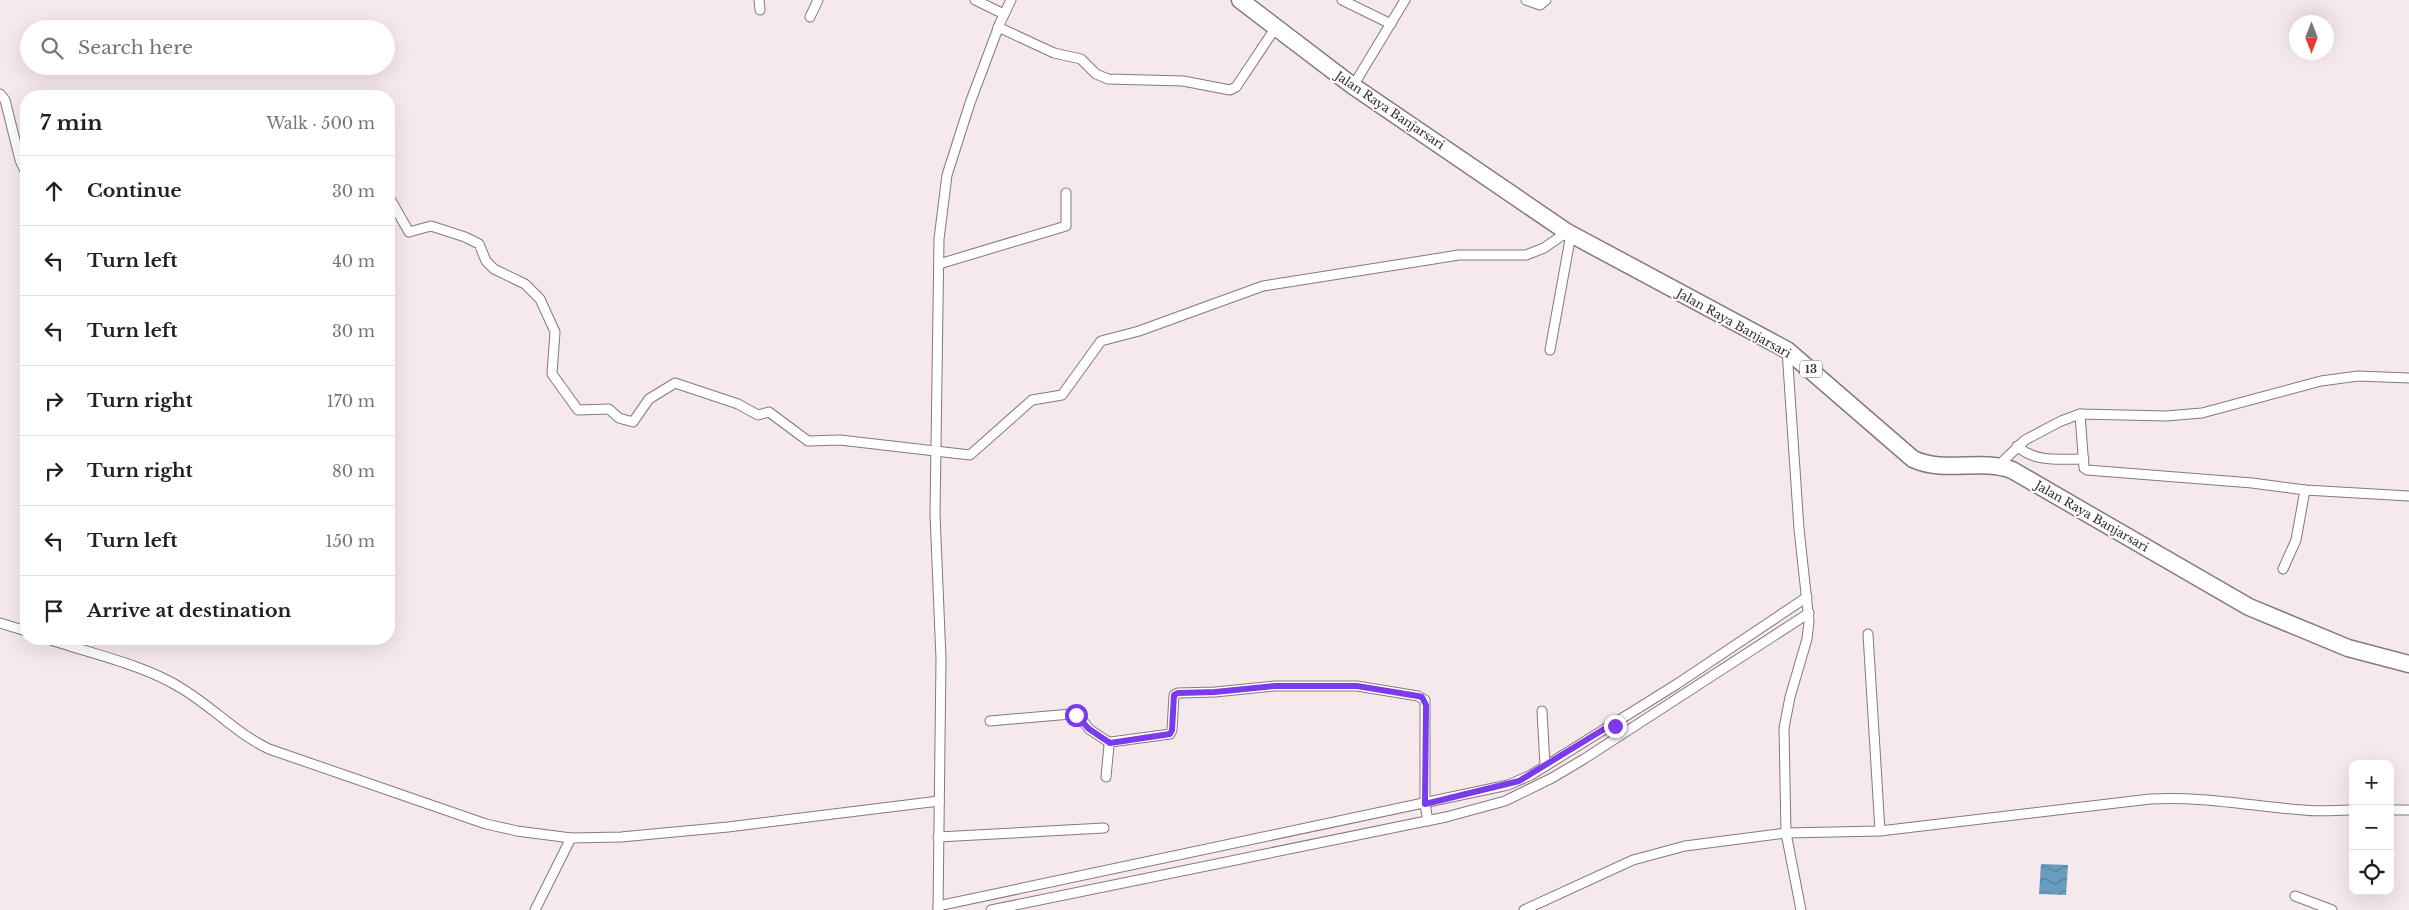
<!DOCTYPE html>
<meta charset="utf-8">
<style>
body{margin:0;font-family:"Libre Baskerville",serif;background:#f6f6f6;color:#222}
.controls{position:absolute;right:15px;bottom:15px;display:grid;overflow:hidden;border-radius:10px;box-shadow:0 5px 20px #0002}
.controls button{width:45px;height:45px;display:grid;place-items:center;padding:0;border:0;border-bottom:1px solid #e0e0e0;background:#fff;color:#222;font:25px sans-serif}
.compass{position:absolute;left:2289px;top:15px;width:45px;height:45px;border-radius:50%;background:#fff;box-shadow:0 5px 20px #0002;rotate:180deg}
.stop{position:absolute;width:15px;height:15px;margin:-11px;border:4px solid #7c3aed;border-radius:50%;background:#fff}
.stop.end{background:#7c3aed;border-color:#fff;box-shadow:0 1px 5px #0008}
.list{margin:0;padding:0;list-style:none}
h2{display:flex;justify-content:space-between;align-items:center;height:65px;margin:0;padding:0 20px;font-size:21px}
h2 small{font-size:16px;font-weight:400;color:#767676}
.list li{display:grid;grid-template-columns:32px 1fr auto;gap:15px;align-items:center;box-sizing:border-box;height:70px;padding:0 20px;border-top:1px solid #e0e0e0}
.list b{display:block;font-size:19px;white-space:nowrap}
.list em{font-size:16px;font-style:normal;color:#767676}
.icon{flex:none;width:28px;height:28px;fill:none;stroke:currentColor;stroke-width:2;stroke-linecap:round;stroke-linejoin:round}
.map{position:relative;flex:none;width:2409px;height:910px;overflow:hidden}
.search{position:absolute;background:#fff;box-shadow:0 5px 20px #0002;left:20px;top:20px;width:375px;height:55px;display:flex;align-items:center;gap:12px;box-sizing:border-box;padding:0 18px;border-radius:28px;color:#767676;font-size:19px}
.panel{position:absolute;background:#fff;box-shadow:0 5px 20px #0002;left:20px;top:90px;width:375px;height:555px;border-radius:20px}
.map>svg:first-child{display:block}
</style>
<div class="map">
<svg width="2409" height="910" viewBox="0 0 2409 910">
<defs>
<pattern id="water-waves" width="16" height="10" patternUnits="userSpaceOnUse" patternTransform="scale(1.25)"><rect width="16" height="10" fill="#689dc0"/><path d="M0 5q4-4 8 0t8 0" fill="none" stroke="#56809c"/></pattern>
</defs>
<rect width="100%" height="100%" fill="#f6e9ec"/>
<path fill="url(#water-waves)" d="M2041,864L2068,865L2066,895L2039,894Z"/>
<g fill="none" stroke-linecap="round" stroke-linejoin="round">
<g stroke="#85797c" stroke-width="11">
<g id="street">
<path d="M759,0L760,10"/>
<path d="M975,0L1004,14"/>
<path d="M1342,0L1391,24"/>
<path d="M1526,0L1540,5L1546,0"/>
<path d="M810,17L818,0"/>
<path d="M998,27L1054,53L1081,59L1096,74L1108,79L1183,81L1230,90L1236,87L1276,27"/>
<path d="M1353,86L1405,0"/>
<path d="M0,94L5,100L20,160L26,173"/>
<path d="M389,197L409,232L431,226L465,237L479,244L486,261L494,269L525,284L540,299L555,332L552,374L578,410L609,409L619,418L633,422L649,399L675,383L738,404L758,415L769,412L808,441L840,440L970,455L1032,400L1062,395L1101,341L1139,331L1263,286L1459,255H1526L1544,248L1567,232"/>
<path d="M939,264L1066,226V193"/>
<path d="M1550,350L1571,234"/>
<path d="M1787,350L1799,529L1809,621L1807,639L1790,697L1784,728L1786,833L1801,910"/>
<path d="M2080,414L2084,468L2087,470L2252,483L2305,490L2409,496"/>
<path d="M2017,446C2035,463 2061,459 2084,459"/>
<path d="M1999,465L2025,440L2061,421L2080,414L2166,416L2202,413L2321,381L2358,376L2409,378"/>
<path d="M2283,569L2296,540L2305,490"/>
<path d="M0,623L26,631"/>
<path d="M1868,634L1880,831"/>
<path d="M48,639C89,653 145,665 181,688C213,707 234,732 269,749L486,824L517,831L571,838L621,837L728,827L939,801"/>
<path d="M1542,711L1545,766"/>
<path d="M990,721L1071,714L1080,717L1089,729L1110,743"/>
<path d="M1106,777L1109,745L1111,742L1170,734L1172,730L1174,695L1178,693L1215,692L1275,686H1357L1418,696L1425,700V804L1428,821"/>
<path d="M2390,810H2409"/>
<path d="M938,837L1104,828"/>
<path d="M2295,896L2332,910"/>
<path d="M938,906L1508,785L1531,775L1677,684L1807,597"/>
<path d="M535,910L571,838"/>
<path d="M938,910L941,659L935,514L939,239L947,175L970,103L1000,23L1011,0"/>
<path d="M991,910L1446,817L1505,801L1552,778L1584,759L1809,613"/>
<path d="M1524,910L1633,860L1685,846L1786,833L1880,831L2150,799C2204,796 2250,806 2303,810C2319,812 2336,810 2353,810"/>
</g>
</g>
<g stroke="#85797c" stroke-width="19">
<path id="highway" d="M1240,0L1353,86L1567,232L1787,350L1913,459C1946,474 1980,458 2012,470L2249,607L2348,648L2409,664"/>
</g>
<use href="#street" stroke="#fff" stroke-width="9"/>
<use href="#highway" stroke="#fff" stroke-width="16"/>
</g>
<g fill="none" stroke-linecap="round" stroke-linejoin="round">
<path stroke="#7c3aed" stroke-width="6" d="M1076,715L1089,729L1110,743L1170,734L1172,730L1174,695L1178,693L1215,692L1275,686H1357L1418,696L1422,697L1426,705L1425,804L1519,781L1614,723L1615,726"/>
</g>
<g text-anchor="middle" dominant-baseline="central" stroke-width="4" stroke-linejoin="round" paint-order="stroke">
<rect fill="#fff" stroke="#6f6b6c" stroke-width="1" x="1800" y="360.5" width="22" height="17" rx="4"/>
<g font-size="11" font-weight="bold" fill="#312c2d">
<text x="1811" y="369">13</text>
</g>
<g font-size="12" fill="#312c2d" stroke="#fff">
<text transform="translate(1390 110) rotate(34)">Jalan Raya Banjarsari</text>
<text transform="translate(1734 323) rotate(29)">Jalan Raya Banjarsari</text>
<text transform="translate(2092 516) rotate(30)">Jalan Raya Banjarsari</text>
</g>
</g>
</svg>
<div class="controls">
<button>+</button>
<button>−</button>
<button><svg class="icon" aria-label="locate" viewBox="0 0 24 24"><circle cx="12" cy="12" r="6"/><path d="M12 2v4M12 18v4M2 12h4M18 12h4"/></svg></button>
</div>
<svg class="compass" viewBox="-18 -18 36 36"><path d="M0-13l5 13h-10z" fill="#e53935"/><path d="M0 13l5-13h-10z" fill="#767676"/></svg>
<div class="stop" style="left:1076px;top:715px"></div>
<div class="stop end" style="left:1615px;top:726px"></div>
<div class="search"><svg class="icon" aria-label="search" viewBox="0 0 24 24"><circle cx="10" cy="10" r="6"/><path d="M15 15l6 6"/></svg>Search here</div>
<section class="panel">
<h2>7 min<small>Walk · 500 m</small></h2>
<ul class="list">
<li><svg class="icon" aria-label="ahead" viewBox="0 0 24 24"><path d="M12 20V5M6 11l6-6 6 6"/></svg><div><b>Continue</b></div><em>30 m</em></li>
<li><svg class="icon" aria-label="left" viewBox="0 0 24 24"><path d="M17 20v-9H6M10 6l-5 5 5 5"/></svg><div><b>Turn left</b></div><em>40 m</em></li>
<li><svg class="icon" aria-label="left" viewBox="0 0 24 24"><path d="M17 20v-9H6M10 6l-5 5 5 5"/></svg><div><b>Turn left</b></div><em>30 m</em></li>
<li><svg class="icon" aria-label="right" viewBox="0 0 24 24"><path d="M7 20v-9h11M14 6l5 5-5 5"/></svg><div><b>Turn right</b></div><em>170 m</em></li>
<li><svg class="icon" aria-label="right" viewBox="0 0 24 24"><path d="M7 20v-9h11M14 6l5 5-5 5"/></svg><div><b>Turn right</b></div><em>80 m</em></li>
<li><svg class="icon" aria-label="left" viewBox="0 0 24 24"><path d="M17 20v-9H6M10 6l-5 5 5 5"/></svg><div><b>Turn left</b></div><em>150 m</em></li>
<li><svg class="icon" aria-label="arrive" viewBox="0 0 24 24"><path d="M6 21V4h12l-3 4 3 4H6"/></svg><div><b>Arrive at destination</b></div></li>
</ul>
</section>
</div>
